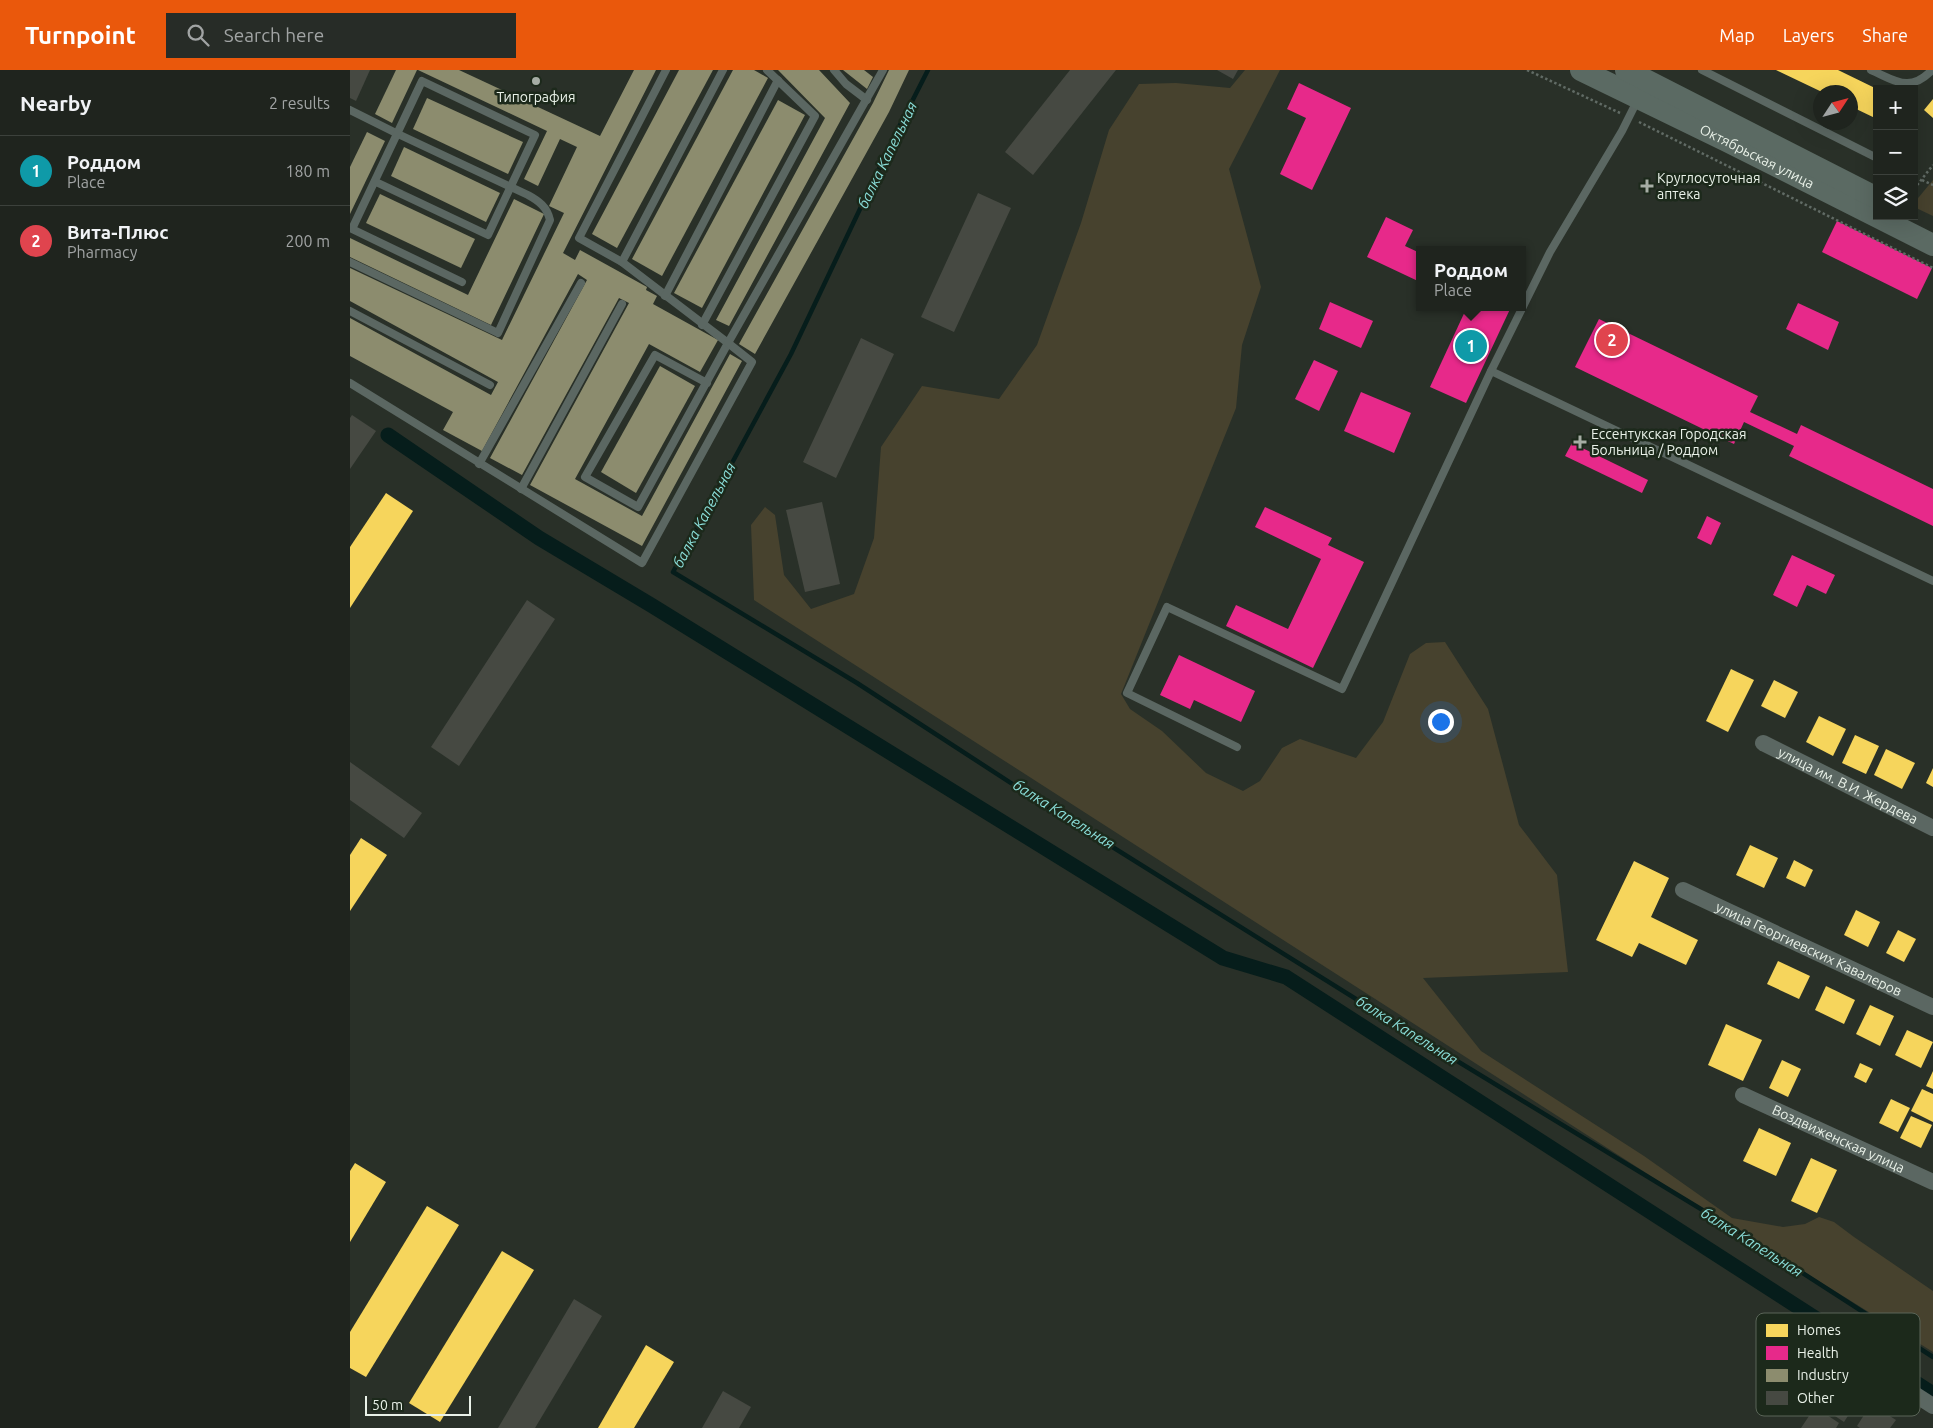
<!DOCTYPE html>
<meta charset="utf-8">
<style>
body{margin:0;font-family:Ubuntu,sans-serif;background:#272c27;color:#f1f3f6}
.controls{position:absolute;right:15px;top:15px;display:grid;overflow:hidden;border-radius:0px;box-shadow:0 5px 20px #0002}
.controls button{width:45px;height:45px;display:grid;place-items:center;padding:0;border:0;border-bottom:1px solid #3c413c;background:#1f241e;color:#f1f3f6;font:25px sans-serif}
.compass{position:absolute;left:1463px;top:15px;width:45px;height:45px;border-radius:50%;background:#1f241e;box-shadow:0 5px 20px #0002;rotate:54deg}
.scale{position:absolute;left:15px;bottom:12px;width:106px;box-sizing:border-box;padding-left:5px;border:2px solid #e9f1e8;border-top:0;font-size:14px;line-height:18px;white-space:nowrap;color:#e9f1e8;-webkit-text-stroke:4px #1c291b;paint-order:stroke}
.you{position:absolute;left:1090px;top:651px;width:18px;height:18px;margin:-12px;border:4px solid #fff;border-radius:50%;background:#1a73e8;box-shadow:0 0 0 8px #1a73e833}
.badge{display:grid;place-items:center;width:32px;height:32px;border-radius:50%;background:#ea580c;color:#fff;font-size:16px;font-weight:700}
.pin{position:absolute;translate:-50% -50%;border:2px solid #fff;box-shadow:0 1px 5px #0006}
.popup{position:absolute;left:1066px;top:176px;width:110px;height:65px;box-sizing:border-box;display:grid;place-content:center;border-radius:0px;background:#1f241e;filter:drop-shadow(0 1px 4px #0005);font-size:16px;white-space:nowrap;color:#a1a4a4}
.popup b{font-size:19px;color:#f1f3f6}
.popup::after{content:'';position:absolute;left:50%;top:100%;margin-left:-10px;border:10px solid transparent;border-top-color:#1f241e}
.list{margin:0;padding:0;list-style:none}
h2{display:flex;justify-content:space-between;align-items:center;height:65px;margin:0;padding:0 20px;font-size:21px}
h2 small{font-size:16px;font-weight:400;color:#a1a4a4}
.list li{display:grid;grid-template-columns:32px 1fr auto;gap:15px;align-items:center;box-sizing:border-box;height:70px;padding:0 20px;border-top:1px solid #3c413c}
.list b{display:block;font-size:19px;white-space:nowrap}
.list p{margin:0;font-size:16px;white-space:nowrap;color:#a1a4a4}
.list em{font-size:16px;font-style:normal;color:#a1a4a4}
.icon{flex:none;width:28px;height:28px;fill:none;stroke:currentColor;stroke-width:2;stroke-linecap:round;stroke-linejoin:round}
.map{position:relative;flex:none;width:1583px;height:1358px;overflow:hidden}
header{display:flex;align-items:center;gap:30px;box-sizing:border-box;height:70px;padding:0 25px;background:#ea580c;color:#fff}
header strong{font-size:24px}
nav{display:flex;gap:28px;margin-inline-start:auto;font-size:18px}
.search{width:350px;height:45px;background:#272c27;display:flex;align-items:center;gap:12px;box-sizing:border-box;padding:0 18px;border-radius:0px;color:#a1a4a4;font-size:19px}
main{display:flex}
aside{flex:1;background:#1f241e}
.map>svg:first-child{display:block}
</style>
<header>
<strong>Turnpoint</strong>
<div class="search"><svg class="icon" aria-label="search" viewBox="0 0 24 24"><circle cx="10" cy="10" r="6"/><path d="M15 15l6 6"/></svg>Search here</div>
<nav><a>Map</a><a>Layers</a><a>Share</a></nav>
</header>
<main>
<aside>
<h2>Nearby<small>2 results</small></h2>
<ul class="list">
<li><span class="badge" style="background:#0f9aa8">1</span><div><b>Роддом</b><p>Place</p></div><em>180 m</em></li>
<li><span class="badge" style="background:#e0444e">2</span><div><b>Вита-Плюс</b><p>Pharmacy</p></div><em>200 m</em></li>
</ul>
</aside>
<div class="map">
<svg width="1583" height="1358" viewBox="0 0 1583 1358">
<rect width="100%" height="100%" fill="#293028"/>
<g fill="#47422e">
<path d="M895,0H930L879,99L911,217L892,275L886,338L771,624L780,639L812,661L856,703L893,721L910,711L932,678L950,669L1006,688L1033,652L1060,584L1076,573L1095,572L1138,639L1169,755L1207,805L1218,902L1073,908L1131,981L1294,1086L1382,1148L1433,1157L1455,1154L1469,1147L1484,1152L1504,1167L1583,1221V1282L1332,1126L404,530L401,455L415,437L425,445L434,505L461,539L504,524L524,468L531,377L572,316L649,329L687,275L731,153L759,60L789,14L826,13L880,18Z"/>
<path d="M1583,110V146L1564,137V133Z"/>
</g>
<g fill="#f6d55c">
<path d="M1426,0H1488L1527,19V49L1500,36V22H1472Z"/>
<path d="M1583,29V48L1574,40Z"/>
<path d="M36,423L63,441L0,538V477Z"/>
<path d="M1381,599L1404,610L1378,662L1356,651Z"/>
<path d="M1424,610L1448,622L1435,648L1411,636Z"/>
<path d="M1469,646L1496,659L1483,686L1456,672Z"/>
<path d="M1505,665L1529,676L1516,704L1492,693Z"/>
<path d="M1536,679L1565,693L1552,719L1524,705Z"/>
<path d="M1583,698V717L1576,713Z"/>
<path d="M11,768L37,785L0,841V785Z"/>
<path d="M1400,775L1428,788L1414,818L1386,805Z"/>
<path d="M1444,790L1463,800L1455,817L1436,808Z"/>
<path d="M1284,791L1319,808L1301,847L1348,870L1336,895L1289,873L1282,887L1246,870Z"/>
<path d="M1506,840L1530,852L1518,877L1494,865Z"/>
<path d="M1548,860L1566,869L1554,892L1536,883Z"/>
<path d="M1428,891L1460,906L1449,929L1417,914Z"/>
<path d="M1476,916L1505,930L1494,954L1465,940Z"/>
<path d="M1520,935L1544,946L1530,976L1506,964Z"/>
<path d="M1376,954L1412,970L1393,1011L1358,995Z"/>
<path d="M1557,960L1583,972L1571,998L1545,985Z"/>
<path d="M1432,990L1451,999L1438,1027L1419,1018Z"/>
<path d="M1510,993L1523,999L1516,1013L1504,1007Z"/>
<path d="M1583,1001V1019L1576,1016Z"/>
<path d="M1572,1019L1583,1024V1052L1561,1041Z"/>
<path d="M1541,1029L1560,1038L1548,1062L1529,1053Z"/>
<path d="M1561,1046L1582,1055L1571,1078L1550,1068Z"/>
<path d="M1409,1058L1441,1073L1426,1106L1393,1091Z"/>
<path d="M1461,1088L1487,1100L1467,1143L1441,1131Z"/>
<path d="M5,1093L36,1112L0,1172V1101Z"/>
<path d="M77,1136L109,1155L16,1307L0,1298V1262Z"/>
<path d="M152,1181L184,1200L90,1352L59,1333Z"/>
<path d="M296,1275L324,1292L284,1358H248Z"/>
</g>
<g fill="#e7298a">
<path d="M949,13L1001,38L962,120L930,104L956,48L937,39Z"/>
<path d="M1036,147L1063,160L1055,176L1070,183V212L1017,187Z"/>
<path d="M1487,151L1582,198L1567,229L1472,182Z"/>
<path d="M980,232L1023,251L1011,278L969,259Z"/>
<path d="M1448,233L1489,252L1478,280L1436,259Z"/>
<path d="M1117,237H1161L1116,333L1080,317Z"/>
<path d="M1249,249L1408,326L1400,342L1447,364L1451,355L1583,419V456L1439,386L1444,376L1394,352L1384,374L1225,297Z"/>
<path d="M964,290L988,301L969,341L945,329Z"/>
<path d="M1011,322L1061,343L1044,383L994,361Z"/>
<path d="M1222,373L1298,410L1292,423L1215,386Z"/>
<path d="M915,437L982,468L978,475L1014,492L963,598L876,556L886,535L938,559L971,489L905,457Z"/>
<path d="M1357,446L1371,453L1361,475L1347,468Z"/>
<path d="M1442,485L1485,505L1476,524L1457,515L1447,537L1423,525Z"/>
<path d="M829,585L905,621L891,652L844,630L840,639L810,625Z"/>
</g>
<g fill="#8c8c6e">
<path d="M46,0H67L42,53L25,44Z"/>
<path d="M68,0H109L250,66L284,0H306L213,183L225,190L230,180L297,217L296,220L307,226L303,234L368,270L350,302L299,274L225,409L292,446L380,284L392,291L292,476L180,415L279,233L269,228L172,405L140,388L237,210L228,204L132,381L93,360L103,342L0,286V248L141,325L148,312L0,231V198L152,270L214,143L199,136L227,77L210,69L188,116L174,109L197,61Z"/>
<path d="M329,0H363L267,178L242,164Z"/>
<path d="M383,0H404L418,8L312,206L282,189Z"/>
<path d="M428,0H469L500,33L379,256L366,250L475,48Z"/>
<path d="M493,0H514L523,7L517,19Z"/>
<path d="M539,0H559L539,42L405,284L389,274L523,33Z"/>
<path d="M77,28L173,72L158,104L63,59Z"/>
<path d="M428,30L455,45L352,238L324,223Z"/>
<path d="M17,62L35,71L0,144V97Z"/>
<path d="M54,77L150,123L136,152L41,106Z"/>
<path d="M30,124L125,169L111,198L16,153Z"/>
<path d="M164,129L194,144L141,255L0,187V168L118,225Z"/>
<path d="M310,296L345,316L286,423L251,402Z"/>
</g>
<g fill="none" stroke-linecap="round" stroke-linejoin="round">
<path stroke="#061d1b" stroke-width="4.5" d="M578,0L549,57L441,284L323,502L507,613L684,728L1038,949L1392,1164L1583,1287"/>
<path stroke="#061d1b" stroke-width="15" d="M38,365L189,468L301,535L873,888L936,907L1583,1324"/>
</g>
<g fill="#464942">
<path d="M0,0H20L6,31L0,28Z"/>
<path d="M720,0H766L683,105L655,82Z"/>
<path d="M867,0H888L883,9Z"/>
<path d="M628,123L661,138L604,262L571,247Z"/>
<path d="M511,268L544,284L486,408L453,392Z"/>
<path d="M2,345L26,361L0,399V348Z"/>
<path d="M472,432L490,514L455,522L436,440Z"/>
<path d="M177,530L205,549L109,696L81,677Z"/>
<path d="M0,692L72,743L54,768L0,730Z"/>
<path d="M224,1229L252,1246L185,1358H148Z"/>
<path d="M1484,1314L1508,1330L1494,1352L1470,1336Z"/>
<path d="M373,1321L401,1337L389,1358H352Z"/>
<path d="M1521,1334L1546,1350L1540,1358H1510L1507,1356Z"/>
<path d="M1465,1337L1489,1353L1486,1358H1451Z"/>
</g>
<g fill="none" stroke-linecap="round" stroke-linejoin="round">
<g stroke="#616b65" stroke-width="2.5" stroke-dasharray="2.5 2.5" stroke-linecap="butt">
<path d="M1177,0L1270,43"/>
<path d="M1289,52L1583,198"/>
<path d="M1572,110L1583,115"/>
<path d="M1564,119L1583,95"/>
</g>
<g stroke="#5b6762" stroke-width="8">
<path d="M316,0L229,168L272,192L378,273L288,437L235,407L305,285L357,313"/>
<path d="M484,0L496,14L517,30"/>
<path d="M1352,0L1527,88"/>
<path d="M1521,0C1546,11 1560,23 1582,0"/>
<path d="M1288,29L1272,61L1200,182L1141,301L1583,511"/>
<path d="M0,40L48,64L178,125C189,131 197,137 200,150L148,263L0,192"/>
<path d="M26,112L138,165L185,65L72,11L2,159L112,212"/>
<path d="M272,192L373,0"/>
<path d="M315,226L428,10"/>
<path d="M0,241L140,315"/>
<path d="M352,255L465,46L417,0"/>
<path d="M0,313L292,493L402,292L378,273L533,0"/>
<path d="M129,394L231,213"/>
<path d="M171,419L272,234"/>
<path d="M887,677L777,623L817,537L992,619L1141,301"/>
</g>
<g stroke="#5b6762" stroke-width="16">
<path id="s1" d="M1413,673L1583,758"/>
<path id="s2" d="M1333,820L1583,937"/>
<path id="s3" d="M1393,1025L1583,1112"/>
<path d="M1493,1278L1583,1336"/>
</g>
<g stroke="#5b6a63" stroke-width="22">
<path id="s4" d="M1231,0L1377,71L1583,175"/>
<path d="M1276,0L1527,128"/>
</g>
</g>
<g fill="#a6ada5" stroke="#1c291b" stroke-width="2">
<circle cx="186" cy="11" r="5"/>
<path d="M1294.5 108.5h5v5h5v5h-5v5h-5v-5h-5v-5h5z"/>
<path d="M1227.5 364.5h5v5h5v5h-5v5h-5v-5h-5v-5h5z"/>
</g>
<g text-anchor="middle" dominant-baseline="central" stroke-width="5" stroke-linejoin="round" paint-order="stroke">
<g font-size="14" fill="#e9f1e8" stroke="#1c291b" text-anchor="start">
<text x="186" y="27" text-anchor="middle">Типография</text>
<text x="1307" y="108">Круглосуточная<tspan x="1307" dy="16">аптека</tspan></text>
<text x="1241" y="364">Ессентукская Городская<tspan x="1241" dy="16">Больница / Роддом</tspan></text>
</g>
<g font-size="14" fill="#e9f1e8" stroke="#1c291b">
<text stroke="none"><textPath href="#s4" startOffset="196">Октябрьская улица</textPath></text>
<text stroke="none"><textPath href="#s1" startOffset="95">улица им. В.И. Жердева</textPath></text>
<text stroke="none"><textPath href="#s2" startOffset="139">улица Георгиевских Кавалеров</textPath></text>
<text stroke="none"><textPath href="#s3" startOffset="105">Воздвиженская улица</textPath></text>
</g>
<g font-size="15" font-style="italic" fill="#8aded9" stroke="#1c291b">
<text transform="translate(537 85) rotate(-64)">балка Капельная</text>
<text transform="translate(354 445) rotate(-62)">балка Капельная</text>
<text transform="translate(714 744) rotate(32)">балка Капельная</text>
<text transform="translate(1057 960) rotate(32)">балка Капельная</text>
<text transform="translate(1402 1172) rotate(32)">балка Капельная</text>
</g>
</g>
<rect x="1406" y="1243" width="164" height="103" rx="8" fill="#1c291b" stroke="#5a6558" stroke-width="1"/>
<rect x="1416" y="1254" width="22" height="13" fill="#f6d55c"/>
<rect x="1416" y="1276" width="22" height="14" fill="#e7298a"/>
<rect x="1416" y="1299" width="22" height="13" fill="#8c8c6e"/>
<rect x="1416" y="1321" width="22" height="14" fill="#464942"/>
<g font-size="14" fill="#e9f1e8">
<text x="1447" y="1265">Homes</text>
<text x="1447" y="1288">Health</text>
<text x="1447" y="1310">Industry</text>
<text x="1447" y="1333">Other</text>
</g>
</svg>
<div class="controls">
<button>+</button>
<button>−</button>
<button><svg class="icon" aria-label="layers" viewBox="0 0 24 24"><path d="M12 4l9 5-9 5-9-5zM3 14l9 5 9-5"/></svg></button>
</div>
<svg class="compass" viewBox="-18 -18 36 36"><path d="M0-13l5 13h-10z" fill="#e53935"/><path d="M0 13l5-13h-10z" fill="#a1a4a4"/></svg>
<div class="scale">50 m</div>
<div class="you"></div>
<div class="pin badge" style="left:1121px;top:276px;background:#0f9aa8">1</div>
<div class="popup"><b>Роддом</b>Place</div>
<div class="pin badge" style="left:1262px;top:270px;background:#e0444e">2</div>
</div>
</main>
